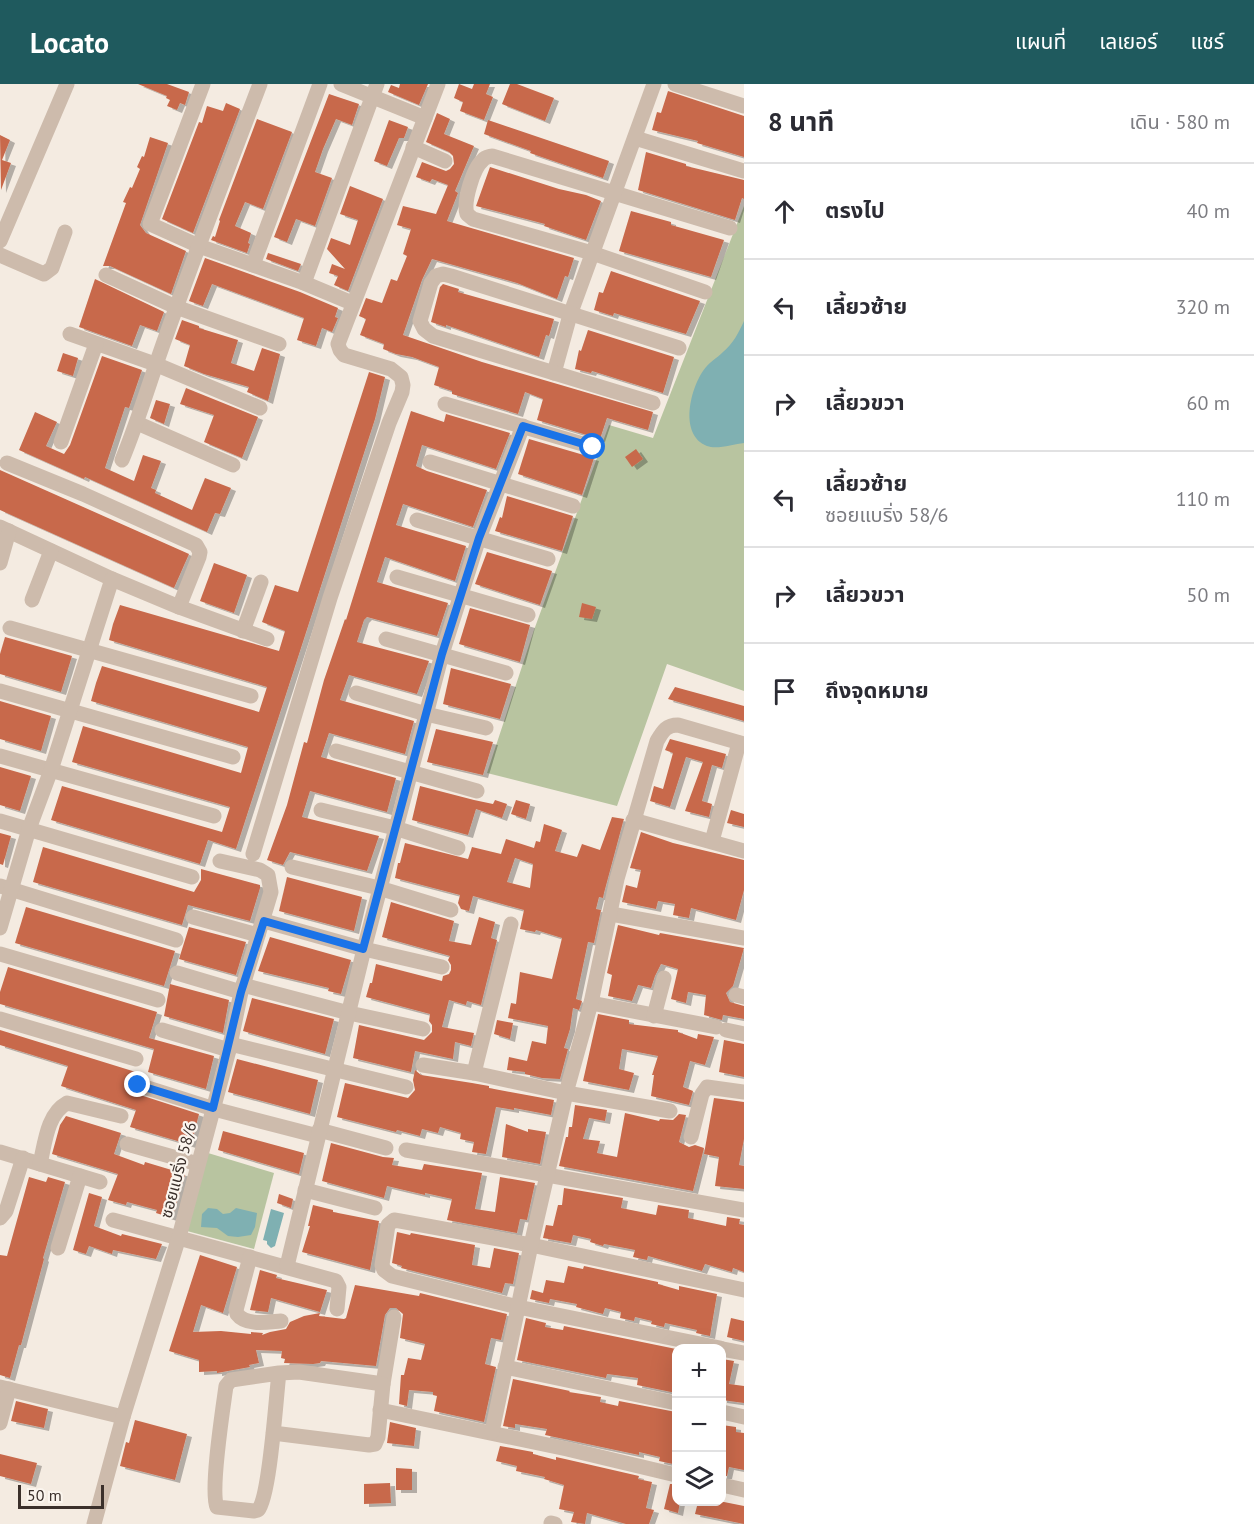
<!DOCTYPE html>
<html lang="th">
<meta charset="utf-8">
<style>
body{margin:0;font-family:"PT Sans","Noto Sans Thai",sans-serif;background:#f2f2f3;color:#2b2b33}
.controls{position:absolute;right:18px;bottom:18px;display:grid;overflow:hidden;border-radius:12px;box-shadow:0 6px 24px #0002}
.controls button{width:54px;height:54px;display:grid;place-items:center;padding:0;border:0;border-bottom:2px solid #e1e1e2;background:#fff;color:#2b2b33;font:30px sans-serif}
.scale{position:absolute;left:18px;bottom:15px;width:86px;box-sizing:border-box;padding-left:6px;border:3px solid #3b302b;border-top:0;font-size:16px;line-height:21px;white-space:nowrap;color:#3b302b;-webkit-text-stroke:4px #fbf5ee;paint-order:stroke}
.stop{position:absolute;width:18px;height:18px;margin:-14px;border:4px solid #1a73e8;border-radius:50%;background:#fff}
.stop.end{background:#1a73e8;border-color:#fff;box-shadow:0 2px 6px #0008}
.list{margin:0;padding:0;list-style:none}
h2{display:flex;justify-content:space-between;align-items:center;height:78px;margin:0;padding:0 24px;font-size:26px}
h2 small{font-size:20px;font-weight:400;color:#7c7c81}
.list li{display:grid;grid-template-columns:39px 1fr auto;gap:18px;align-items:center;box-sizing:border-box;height:96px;padding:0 24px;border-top:2px solid #e1e1e2}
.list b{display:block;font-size:22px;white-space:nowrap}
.list p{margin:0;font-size:20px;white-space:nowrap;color:#7c7c81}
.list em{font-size:20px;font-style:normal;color:#7c7c81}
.icon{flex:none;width:33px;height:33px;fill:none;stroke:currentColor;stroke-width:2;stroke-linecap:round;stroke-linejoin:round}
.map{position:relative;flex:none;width:744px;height:1440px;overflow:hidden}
header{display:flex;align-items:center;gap:36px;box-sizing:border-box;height:84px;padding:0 30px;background:#1f5a5e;color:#fff}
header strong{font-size:28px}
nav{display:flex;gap:33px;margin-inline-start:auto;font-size:21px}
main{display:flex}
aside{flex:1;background:#fff}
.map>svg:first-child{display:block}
</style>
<header>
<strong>Locato</strong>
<nav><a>แผนที่</a><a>เลเยอร์</a><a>แชร์</a></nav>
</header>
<main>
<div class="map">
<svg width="744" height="1440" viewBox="0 0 744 1440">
<defs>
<filter id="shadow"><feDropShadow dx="5" dy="3" stdDeviation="0" flood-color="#0004"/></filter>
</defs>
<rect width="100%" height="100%" fill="#f4ebe1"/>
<g fill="#b8c4a0">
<path d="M744,122V607L667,580L617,722L487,689L534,546L609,341L653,354Z"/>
<path d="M208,1069L274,1089L254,1165L187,1147Z"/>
</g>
<g fill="#7fb0b2">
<path d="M744,237V359C733,360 717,366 707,362C679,351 690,306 703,287C708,279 717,274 723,268C733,260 739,248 744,237Z"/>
<path d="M208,1124L217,1125L223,1130L230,1129L236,1124L257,1129L255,1143L251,1151L238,1153L228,1152L217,1144L201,1143L202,1130Z"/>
<path d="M271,1125L284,1129L275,1162L271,1164L267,1160V1157L263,1156Z"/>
</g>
<g fill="#c8694b" fill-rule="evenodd" filter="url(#shadow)">
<path d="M138,0H167L189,8L185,21L180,19L177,26L167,22L170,16L166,14L167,12Z"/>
<path d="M400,0H428L419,21L388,8L391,1L399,4Z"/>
<path d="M459,0L472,5L474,0H490L486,10L493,13L484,36L460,27L463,18L454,14Z"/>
<path d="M510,0H517L554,14L545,37L502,20Z"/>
<path d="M668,7L744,32V73L697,59L698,57L652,46L657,28L661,29Z"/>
<path d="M329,10L359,20L352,41L336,35L323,65L315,88L332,94L315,142L296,135L287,158L274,153Z"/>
<path d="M226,19L240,25L193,149L162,135L199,38L202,39L207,22L223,27Z"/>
<path d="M437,29L450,35L444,50L474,62L455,107L458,109L447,137L574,174L568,193L565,192L557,215L517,199L432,175L422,196L403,251L482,278L653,328L648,346L607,334L600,355L537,336L543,315L525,308L518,330L452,310V307L434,301L439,283L412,273L396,270L383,265L384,260L360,251L366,235L359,232L366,214L382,219L391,195L397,197L407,172L403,170L411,145L397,141L403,122L436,130L448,101L432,95L430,98L416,93L422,78L446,87L450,85L454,80L453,72L449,68L426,58Z"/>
<path d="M257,35L292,48L263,125L245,118L235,142L251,149L248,159L250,160L247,169L211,156L213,152L215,153L220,137L219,136Z"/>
<path d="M389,36L408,43L404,54H399L387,82L374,77Z"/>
<path d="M488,36L609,77L603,94L530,69L531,67L484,50Z"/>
<path d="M0,51L10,56L2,76L11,79L1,106Z"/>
<path d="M150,53L168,59L140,141L146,149L186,167L171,210L110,182H103L126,119L123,118L130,103L132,104L140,85L137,83L142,72L144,73Z"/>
<path d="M646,68L686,80V82L744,96V115L742,114L735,136L638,106Z"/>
<path d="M490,83L559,105L586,111L601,117L586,156L544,142L545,140L476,122Z"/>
<path d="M350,102L383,115L348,207L334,201L338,192L329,189L332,180L345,185L327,165L331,154L350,161L358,136L340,130Z"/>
<path d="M631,127L671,138V141L724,156L711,193L619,167Z"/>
<path d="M268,169L301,180L298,187L266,175Z"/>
<path d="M205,174L300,208L338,224L335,233L338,234L332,248L322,244L316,262L297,256L304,234L212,200L203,222L189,217Z"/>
<path d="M611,187L700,217L686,250L614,229L613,232L594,226L599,208L603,209Z"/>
<path d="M95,195L164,228L157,247L140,241L132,262L79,243Z"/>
<path d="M443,200L459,205L458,208L554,235L549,252L546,251L539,273L446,241V243L431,238L440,203Z"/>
<path d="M182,236L199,242V244L238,256L231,279L254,287L262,264L280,270L268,317L247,308L249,303L204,290L184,282L190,261L175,255Z"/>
<path d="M588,246L674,273L663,309L592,287L591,289L575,285L579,266L581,267Z"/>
<path d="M63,269L78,274L73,292L57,287Z"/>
<path d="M102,272L142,286L129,324L125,323L105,384L134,397L143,371L161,377L151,404L156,406L155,409L192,426L205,394L231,404L220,430L215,429L207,448L85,393L84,395L19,366L35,328L57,338L46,362L64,370L70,361Z"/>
<path d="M369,288L385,293L375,335L236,765L208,756L200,780L51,736L62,702L222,748L230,723L72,678L83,642L241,689L248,663L91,617L96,599L102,582L259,628L267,603L109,556L113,540L120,521L279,567L285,547L262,538L275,501L298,508Z"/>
<path d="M186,304L258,333L242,374L204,358L214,331L180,320Z"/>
<path d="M156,316L170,320L164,340L150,334Z"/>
<path d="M411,327L444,338L446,330L510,349L496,385L422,361L416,382L427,387L487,406L473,443L403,420L396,441L466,462L455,497L385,473L377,498L448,519L437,552L367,533L364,536L357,558L429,577L417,610L349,591L340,616L414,637L405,670L329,649L321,673L396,694L387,728L310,707L302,733L379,752L367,787L290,768L283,781L267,776L287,721L304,658L307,659L324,596L345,535L346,536Z"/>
<path d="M529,355L594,374L582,411L518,390Z"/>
<path d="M636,365L643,375L632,383L625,373Z"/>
<path d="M0,386L189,470L174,504L0,426Z"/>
<path d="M507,412L573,432L562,467L495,447L500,433L502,434Z"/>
<path d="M487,468L552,487L540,521L475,500Z"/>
<path d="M214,479L247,491L234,529L200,517Z"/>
<path d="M582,519L596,523L592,535L579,533Z"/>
<path d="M470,524L530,541L520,578L459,560Z"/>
<path d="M5,553L72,572L61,608L0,590V570Z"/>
<path d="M451,584L511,600L500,635L443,620Z"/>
<path d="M675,603L744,622V637L668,615Z"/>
<path d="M0,617L51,632L41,667L0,655Z"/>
<path d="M436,645L493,658L483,691L427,678Z"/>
<path d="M670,655L726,670L722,684L712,681L702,717L712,720L709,733L685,727L703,678L686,673L670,723L650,717L654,702L663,705L673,669L665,666Z"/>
<path d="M0,683L31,692L20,727L0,721Z"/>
<path d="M420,702L474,716L493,720L495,716L507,720L502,734L476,725L468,751L412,736Z"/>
<path d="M516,716L530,720L526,735L511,730Z"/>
<path d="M731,726L744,730V743L727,739Z"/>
<path d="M612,733L624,735L623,738L604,809L603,814L599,813L596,825L601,826L594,859L588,858L576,915L582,917L579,926L573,924L570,945L564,964L568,965L560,995L542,994L525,990V988L507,986L509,973L527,977L532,957L546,960L548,942L508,934L511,919L516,920L520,888L552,895L562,854L536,846L535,848L520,845L524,826L473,812L469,827L461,825L458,819L460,811L395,794L398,779H400L405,759L468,775L472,763L501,770L506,755L534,764L536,757L540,758L544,740L562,746L555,767L577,773L582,760L600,766ZM515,774L533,780L530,804L507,798Z"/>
<path d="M641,748L673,759L744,776V806L736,836L691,824L689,834L673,831L675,820L658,817L656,825L622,818L626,801L637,804L641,786L630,784Z"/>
<path d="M0,749L11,752L3,781L0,780Z"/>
<path d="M43,763L194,808L201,796V785L260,801V804L250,837L188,821L182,841L33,798Z"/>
<path d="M287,793L362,813L354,847L279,827Z"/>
<path d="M391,818L454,837L449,857L471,861L479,833L495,838L491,854L497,856L481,921L467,917L466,921L449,916L442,943L474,949L471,962L455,958L453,975L415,967L411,988L353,974L359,941L424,956L432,948V941L429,937L430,930L366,913L370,899H372L376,880L442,897L443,892L449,890L451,886V881L448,876L450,872L382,853Z"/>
<path d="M26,823L175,867L164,902L15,859Z"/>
<path d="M618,841L659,851L660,849L744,864L733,902L726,909L730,918L744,922V935L723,931L722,936L704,931L706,911L688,908L686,919L671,915L678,885L661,880L655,892L651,904L638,901L632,917L608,912L612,891L607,889Z"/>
<path d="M189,843L246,858L236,891L179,875Z"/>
<path d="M270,853L351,876L341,910L328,907L329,904L258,887Z"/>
<path d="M8,883L157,928L149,954L214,972L206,1005L148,988L154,965L0,920V908Z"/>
<path d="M170,900L229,916L223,949L164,932Z"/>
<path d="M252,914L334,935L325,970L243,947Z"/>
<path d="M598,930L629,936V940L678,946V948L697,955L698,950L714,953L705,981L690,977L683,1003L693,1007L689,1021L651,1012L654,991H652L658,972L622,965L619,985L634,989L629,1006L583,997Z"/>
<path d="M497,936L513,939L510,955L494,950Z"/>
<path d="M0,946L139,989L138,992L132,993L129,998L128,1003L131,1008L199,1030L191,1061L130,1043L136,1026L61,1002L68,982L0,961Z"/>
<path d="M724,956L744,960V993L719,988Z"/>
<path d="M237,975L318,996L310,1030L228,1008Z"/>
<path d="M415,986L421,991L472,999L489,1002V1004L554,1016L551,1031L514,1024V1026L496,1023L486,1070L472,1068L474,1058L460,1055L461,1049L440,1043L438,1049L422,1045L420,1052L397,1046L396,1048L337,1033L345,999L408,1014L415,1006L413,996Z"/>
<path d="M714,1014L744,1018V1055L739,1081L744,1082V1105L715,1102L719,1073L704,1070Z"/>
<path d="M575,1021L607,1026L605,1037L589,1034L583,1055L600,1057L597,1069L617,1073L625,1029L659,1037L660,1035L673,1036L679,1030L686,1031L679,1058L689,1063L695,1061L704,1064L693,1107L559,1082L566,1053H568L569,1043H572Z"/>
<path d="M66,1032L121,1049L114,1070L144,1081L145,1078L185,1090L172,1134L156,1129L157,1126L127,1118L126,1121L108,1116L118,1090L52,1070L60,1041Z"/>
<path d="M506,1040L528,1048V1045L546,1048L540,1080L502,1073Z"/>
<path d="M223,1047L304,1069L299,1090L218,1066Z"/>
<path d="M331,1059L383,1073L394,1074L392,1081L422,1086L424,1080L482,1089L475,1125L495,1128L500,1093L535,1099L527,1136L520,1135L517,1149L447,1136L452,1115L425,1109V1111L387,1102L384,1114L322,1097Z"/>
<path d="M29,1093L46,1098L48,1093L65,1098L43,1174L44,1175L21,1261H19L10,1294L0,1291V1171L7,1172Z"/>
<path d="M564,1104L623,1114L621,1124L656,1131L658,1121L689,1126L688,1134L726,1142L727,1133L740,1135L739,1140L744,1141V1188L733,1184L732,1188L705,1180L702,1187L648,1172L647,1176L633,1173L635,1166L604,1160L603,1162L590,1158L591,1155L573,1151L571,1159L543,1154L546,1141L553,1142L558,1121H562Z"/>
<path d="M89,1109L102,1113L94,1142L121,1152L122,1150L162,1160L156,1175L113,1166L112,1170L89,1162L86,1170L73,1166Z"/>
<path d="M279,1110L293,1115L291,1124L277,1119Z"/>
<path d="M313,1121L333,1126V1128L379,1137L370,1186L302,1168L310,1142H308Z"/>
<path d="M397,1148L410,1151L411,1149L475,1161L472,1181L490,1184L494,1164L519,1169L513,1200L505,1199L502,1209L401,1184L402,1182L392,1179Z"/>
<path d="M200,1171L237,1183L223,1229L201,1221L193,1248L221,1247L251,1250V1248L263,1249L262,1251L270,1248L286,1245L290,1238L304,1232L320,1229L319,1232L344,1235L346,1234L355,1201L419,1212L420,1209L507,1230L501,1256L491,1254L485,1280L496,1283L484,1338L434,1327L437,1312L433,1311V1308L409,1306L407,1322L399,1320L401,1291H404L408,1274L421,1276L425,1260L400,1254L403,1230L396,1224H390L385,1231L376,1282L321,1277L320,1279L313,1280L284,1279L285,1275L281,1274L282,1267L256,1266L259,1279L249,1281L250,1283L217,1289V1287L199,1288V1276L169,1267Z"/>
<path d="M568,1182L583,1185L584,1182L658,1198V1200L679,1206V1202L717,1210L710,1252L696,1249L697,1246L665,1239L664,1243L651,1240L652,1237L635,1233L634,1237L620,1234L621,1228L605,1224L603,1230L576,1223L577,1220L550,1215L549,1219L530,1215L532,1206L543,1209L546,1196L564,1199Z"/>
<path d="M260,1186L277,1191L276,1194L327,1206L320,1228L271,1214L268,1228L250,1226Z"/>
<path d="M526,1234L546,1239L545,1243L563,1246L564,1242L676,1265V1309L637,1301L638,1294L607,1290L606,1294L517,1276Z"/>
<path d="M731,1234L744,1237V1257L727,1253Z"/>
<path d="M722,1275L734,1277L729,1300L744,1302V1319L722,1316Z"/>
<path d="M513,1295L570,1307L569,1308L601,1313L600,1318L618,1322L619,1317L676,1328V1376H674L673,1380L659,1377L660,1373L639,1368V1371L545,1351L547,1345L515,1340V1344L503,1342Z"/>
<path d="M16,1317L48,1325L44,1344L11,1337Z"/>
<path d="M135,1336L187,1350L175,1396L120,1382L126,1358L129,1359Z"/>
<path d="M390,1338L416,1344L414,1362L387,1359Z"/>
<path d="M722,1341L736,1343V1348L744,1349V1386L729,1383L727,1392H722Z"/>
<path d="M500,1362L533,1368V1370L556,1376V1373L565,1375L639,1392L638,1395L652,1398L646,1424L654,1426L649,1440H626L587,1429L585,1440L571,1438L574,1428L559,1425L564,1401L544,1395L545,1393L516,1387L517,1382L496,1377Z"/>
<path d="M0,1370L37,1379L31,1400L0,1392Z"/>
<path d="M396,1384L412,1385V1406H396Z"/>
<path d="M390,1399L391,1419L364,1420V1400Z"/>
<path d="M670,1400H676V1418H680L678,1429L664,1425Z"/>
<path d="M698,1418H724L744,1422V1440L695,1430Z"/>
</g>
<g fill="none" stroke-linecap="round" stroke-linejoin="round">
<g stroke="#cdbbac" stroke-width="15">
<path d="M203,0L150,140L199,162L304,199L352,219"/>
<path d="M341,0L425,34"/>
<path d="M675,0L744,22"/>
<path d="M635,54L744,87"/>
<path d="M413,63L445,77"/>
<path d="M0,157L67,0"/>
<path d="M0,171L44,190L52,184L65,148"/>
<path d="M253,181L320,0"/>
<path d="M106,191L176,223L279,260"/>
<path d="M304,199L377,0"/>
<path d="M705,208L592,169L473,135L467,130C463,118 473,84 483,76C484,74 490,72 492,72L730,144"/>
<path d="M70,250L155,280L260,324"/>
<path d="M554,289L570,231L654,0"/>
<path d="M653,319L433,252L424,245L420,237L431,199L436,192L443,190L451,192L679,264"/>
<path d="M445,320L593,363"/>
<path d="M137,339L233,381"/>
<path d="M61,358L96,260"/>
<path d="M122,376C139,335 151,293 166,252C196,167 228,84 260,0"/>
<path d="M430,378L573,422"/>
<path d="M7,379L83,410L196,461L200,468L199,473L179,523"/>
<path d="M417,436L548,475"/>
<path d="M0,443L112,495"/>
<path d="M0,479L9,447"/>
<path d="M397,493L528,531"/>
<path d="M32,516L51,467"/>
<path d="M10,544L251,612"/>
<path d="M243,547L261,498"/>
<path d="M386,555L506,589"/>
<path d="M0,607L233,673"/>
<path d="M356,609L426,630L486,644"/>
<path d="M336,667L477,707"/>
<path d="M0,672L214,732"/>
<path d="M321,726L395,744L458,764"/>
<path d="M633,736L744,767"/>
<path d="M0,737L192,793"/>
<path d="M712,757L739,659"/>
<path d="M253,770L330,514L389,339L402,308L403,301L401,293L391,285L344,271L340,266L338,260L438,0"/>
<path d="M292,783L379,804L451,826"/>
<path d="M0,802L176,856"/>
<path d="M611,830L744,854"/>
<path d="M193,833L258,851"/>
<path d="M264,837L364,865L442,883"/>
<path d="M0,844L29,745L51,686L112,495L179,523L267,555"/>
<path d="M0,870L158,916"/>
<path d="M177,889L241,908"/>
<path d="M243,901L349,929L423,945"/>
<path d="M736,911L744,913"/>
<path d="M591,919L716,943"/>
<path d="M654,932L664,894"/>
<path d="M0,935L136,975"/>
<path d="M162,946L229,966"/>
<path d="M726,946L744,950"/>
<path d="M230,960L406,1003"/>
<path d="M423,981L474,989L566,1009L670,1027"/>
<path d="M474,989L511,840"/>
<path d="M138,1001L214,1025L318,1052"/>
<path d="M319,1046L386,1064"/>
<path d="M691,1053L702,1010L707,1003L744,1008"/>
<path d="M127,1060L198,1080"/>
<path d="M406,1066L744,1126"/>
<path d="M0,1068L100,1098"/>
<path d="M40,1080C45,1059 47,1030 67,1019L121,1032"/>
<path d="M305,1106L375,1124"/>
<path d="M0,1134L6,1127L23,1074"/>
<path d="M113,1136L336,1197L339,1203L337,1225"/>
<path d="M58,1164L80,1092"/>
<path d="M250,1173L236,1226L237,1230C246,1242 267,1238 281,1237"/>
<path d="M287,1182L364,865L442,570L479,454L523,342"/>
<path d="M720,1264L518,1223L392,1192L384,1186L382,1181L388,1141L394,1136L400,1137L531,1161L744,1206"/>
<path d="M722,1265L744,1269"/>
<path d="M505,1283L676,1319"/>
<path d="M383,1300L394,1233"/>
<path d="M0,1303L123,1333"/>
<path d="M380,1326L567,1365L676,1391"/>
<path d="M722,1328L744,1333"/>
<path d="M0,1339L9,1305"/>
<path d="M492,1348L531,1161L566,1009L591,919L617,795L657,657C663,647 666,641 678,641L744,660"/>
<path d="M273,1349L369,1361L375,1360L378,1353L383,1300L299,1288L279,1289L231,1296L226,1302C223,1324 210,1407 217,1423L254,1427L258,1426C270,1413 276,1312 279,1289"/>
<path d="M722,1401L744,1406"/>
<path d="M551,1439L555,1440"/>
<path d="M94,1440L123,1333L179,1153L229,966L241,908L271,808L268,791L260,786L220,777"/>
</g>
</g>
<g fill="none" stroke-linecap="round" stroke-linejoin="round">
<path stroke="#1a73e8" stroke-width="8" d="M138,1001L213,1024L241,908L264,837L363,865L442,570L479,454L523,342L593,363"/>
</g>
<g text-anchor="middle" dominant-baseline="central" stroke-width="4.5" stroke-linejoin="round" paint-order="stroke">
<g font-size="16" fill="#3b302b" stroke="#fbf5ee">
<text transform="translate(178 1086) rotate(-75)">ซอยแบริ่ง 58/6</text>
</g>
</g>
</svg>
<div class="controls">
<button>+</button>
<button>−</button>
<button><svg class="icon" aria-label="layers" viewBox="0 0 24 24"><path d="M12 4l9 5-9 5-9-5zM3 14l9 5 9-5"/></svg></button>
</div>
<div class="scale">50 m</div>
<div class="stop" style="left:593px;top:363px"></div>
<div class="stop end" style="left:138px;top:1001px"></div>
</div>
<aside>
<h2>8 นาที<small>เดิน · 580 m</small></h2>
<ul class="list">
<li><svg class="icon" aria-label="ahead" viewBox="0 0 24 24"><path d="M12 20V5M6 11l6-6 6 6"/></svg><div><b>ตรงไป</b></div><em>40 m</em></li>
<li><svg class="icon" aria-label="left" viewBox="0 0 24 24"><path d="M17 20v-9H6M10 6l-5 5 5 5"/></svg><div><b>เลี้ยวซ้าย</b></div><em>320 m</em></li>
<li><svg class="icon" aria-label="right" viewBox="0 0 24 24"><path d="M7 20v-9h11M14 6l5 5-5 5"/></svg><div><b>เลี้ยวขวา</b></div><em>60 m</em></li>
<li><svg class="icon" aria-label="left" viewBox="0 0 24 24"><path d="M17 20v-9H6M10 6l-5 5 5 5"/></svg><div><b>เลี้ยวซ้าย</b><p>ซอยแบริ่ง 58/6</p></div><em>110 m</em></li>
<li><svg class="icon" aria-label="right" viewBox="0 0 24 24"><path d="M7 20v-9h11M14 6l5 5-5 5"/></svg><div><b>เลี้ยวขวา</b></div><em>50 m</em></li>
<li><svg class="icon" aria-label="arrive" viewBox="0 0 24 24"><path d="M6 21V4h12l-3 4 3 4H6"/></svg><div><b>ถึงจุดหมาย</b></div></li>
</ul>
</aside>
</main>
